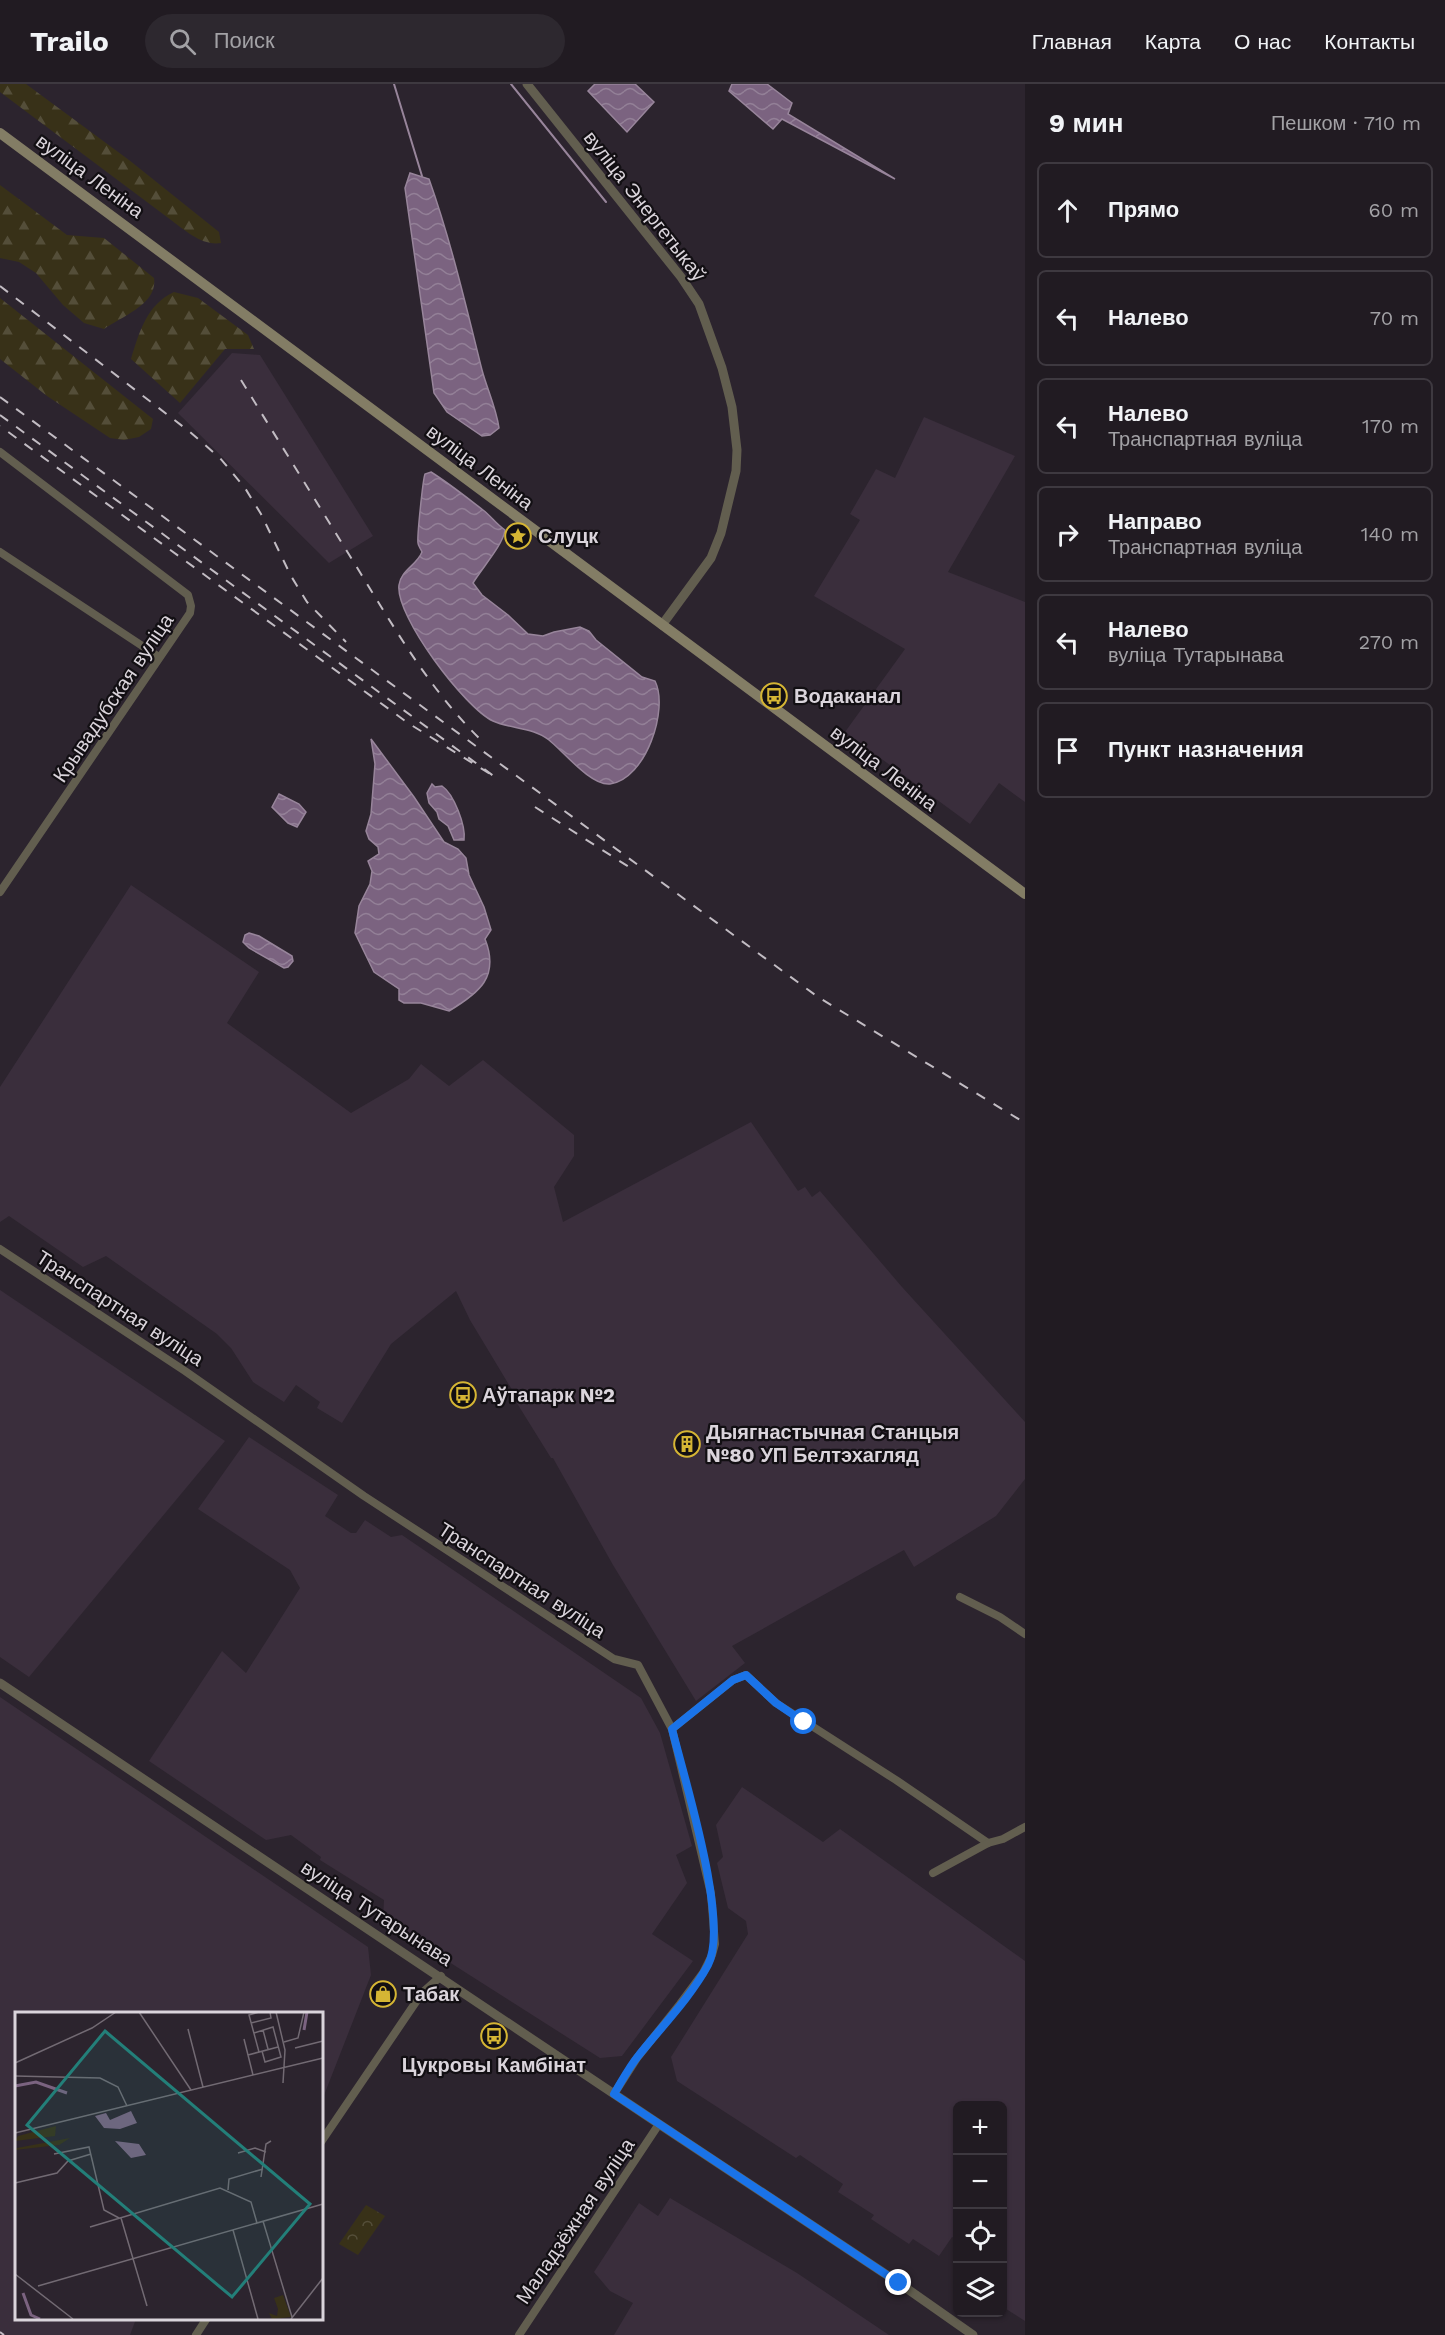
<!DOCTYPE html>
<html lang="ru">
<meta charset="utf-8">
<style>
body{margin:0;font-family:"Work Sans",sans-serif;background:#2d282f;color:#f1f3f6}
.controls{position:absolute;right:18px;bottom:18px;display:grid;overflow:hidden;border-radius:9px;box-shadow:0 2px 4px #0004}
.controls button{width:54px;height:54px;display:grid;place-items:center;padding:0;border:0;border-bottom:2px solid #3e3940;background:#211b22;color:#f1f3f6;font:30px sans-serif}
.stop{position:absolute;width:18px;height:18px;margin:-14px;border:4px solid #1a73e8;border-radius:50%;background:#fff}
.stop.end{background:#1a73e8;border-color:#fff;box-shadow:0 2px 6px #0008}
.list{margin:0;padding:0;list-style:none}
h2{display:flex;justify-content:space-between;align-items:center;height:78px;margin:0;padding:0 24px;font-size:26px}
h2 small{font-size:20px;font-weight:400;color:#a2a1a5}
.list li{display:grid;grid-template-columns:39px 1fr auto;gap:18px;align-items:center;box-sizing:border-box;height:96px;margin:0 12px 12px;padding:0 12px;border:2px solid #3e3940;border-radius:9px}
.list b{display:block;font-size:22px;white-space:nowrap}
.list p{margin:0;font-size:20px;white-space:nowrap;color:#a2a1a5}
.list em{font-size:20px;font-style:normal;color:#a2a1a5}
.icon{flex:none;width:33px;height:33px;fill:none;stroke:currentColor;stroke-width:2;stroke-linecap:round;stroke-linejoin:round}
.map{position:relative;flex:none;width:1025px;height:2251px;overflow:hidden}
header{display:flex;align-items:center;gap:36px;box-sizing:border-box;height:84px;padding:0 30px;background:#211b22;border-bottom:2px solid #3e3940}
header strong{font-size:28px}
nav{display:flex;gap:33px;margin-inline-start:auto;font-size:21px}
.search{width:420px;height:54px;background:#2d282f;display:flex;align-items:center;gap:15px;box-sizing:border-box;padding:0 21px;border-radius:33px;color:#a2a1a5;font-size:22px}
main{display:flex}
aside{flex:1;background:#211b22}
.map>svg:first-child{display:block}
</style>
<header>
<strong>Trailo</strong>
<div class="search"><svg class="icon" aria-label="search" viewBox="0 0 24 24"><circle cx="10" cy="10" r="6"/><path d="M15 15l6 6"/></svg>Поиск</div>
<nav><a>Главная</a><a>Карта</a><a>О нас</a><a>Контакты</a></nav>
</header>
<main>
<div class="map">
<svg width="1025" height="2251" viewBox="0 0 1025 2251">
<defs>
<pattern id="forest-firs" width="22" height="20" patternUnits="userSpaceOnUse" patternTransform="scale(1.5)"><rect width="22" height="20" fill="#383118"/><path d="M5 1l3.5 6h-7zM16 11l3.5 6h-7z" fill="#544e39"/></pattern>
<pattern id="park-crowns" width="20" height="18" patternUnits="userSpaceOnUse" patternTransform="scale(1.5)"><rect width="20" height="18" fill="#383118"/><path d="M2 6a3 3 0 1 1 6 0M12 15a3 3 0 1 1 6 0" fill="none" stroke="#544e39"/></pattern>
<pattern id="water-waves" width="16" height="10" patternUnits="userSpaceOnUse" patternTransform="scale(1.5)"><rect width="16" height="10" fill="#7b6380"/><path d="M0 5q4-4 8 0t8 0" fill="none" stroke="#938097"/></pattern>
</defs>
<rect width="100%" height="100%" fill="#2c242e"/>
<g fill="#3a2e3c">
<path d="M232,269L260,271L373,452L329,479L178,329Z"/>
<path d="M924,333L1015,372L948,488L1025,518V718L999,699L970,740L845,648L905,565L814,512L860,436L850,430L876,385L895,394Z"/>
<path d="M131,801L259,888L227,939L351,1029L409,995L421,980L449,1002L483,976L574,1051V1072L554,1103L563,1138L751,1038L798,1107L805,1103L812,1113L820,1107L902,1203L1025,1338V1395L996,1432L914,1483L904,1466L732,1562L745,1579L696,1617L613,1481L553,1374H551L515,1316L517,1314L470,1236L456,1207L391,1260L342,1339L317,1324L320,1318L296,1301L284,1318L253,1298L231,1264L217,1250L106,1172L83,1183L9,1132L0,1138V1003Z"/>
<path d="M0,1206L225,1357L29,1593L0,1573Z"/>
<path d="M249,1353L338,1411L325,1432L351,1449H356L365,1436L391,1453L402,1451L641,1614L660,1649L692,1762L676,1771L687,1799L652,1850L693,1877L622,1972L600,1974L383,1836L384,1816L320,1776L321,1773L291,1751L266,1756L149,1677L222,1567L246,1589L300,1504L290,1486L198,1425Z"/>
<path d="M0,1613L368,1863L371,1891L321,2019V1930H16V2234L136,2235L130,2251H0Z"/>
<path d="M742,1703L823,1758L840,1745L1025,1877V2237L1003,2223L1002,2022H958L957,2156L952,2153L939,2172L913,2155L909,2160L871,2135L874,2131L838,2108L843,2100L800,2071L796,2074L677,1997L671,1973L748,1850L746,1837L728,1824L717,1779L723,1773L716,1741Z"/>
<path d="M670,2114L797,2189L889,2251H614L633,2219L610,2207L594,2188L639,2119L658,2132Z"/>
</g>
<g fill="url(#forest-firs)">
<path d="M0,0H26L129,76L219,148L221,159C202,162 186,147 171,136L0,8Z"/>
<path d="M0,101L67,151L104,154L154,194C158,220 122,232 104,245L84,239L63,221L36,189L19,178L0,174Z"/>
<path d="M174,208L198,214L248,251L254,265H225L180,319L131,275C139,249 147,220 174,208Z"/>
<path d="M0,214L153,335L151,345L139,353L124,356L110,354L47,312L0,275Z"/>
</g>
<path fill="url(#park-crowns)" d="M366,2121L385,2132L358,2171L339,2160Z"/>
<g fill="url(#water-waves)" stroke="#98859b" stroke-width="1.5">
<path d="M595,0H635L654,18L627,48L588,7Z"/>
<path d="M732,0H767L792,19L788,30L895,95L782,35L773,45L729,7Z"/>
<path d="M410,89L429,95C451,157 466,222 482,286C487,305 496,323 499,344L490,351L482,352L447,328L434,309L405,104Z"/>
<path d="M431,388C450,400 466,413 483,426C491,432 496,440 505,446C503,461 482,484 473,499L482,511L508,531L528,550L543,552L554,548L580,543L589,547L596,556L642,593L655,597C669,625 646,695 610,700C591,702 563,667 549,656C533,643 510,645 493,637C465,624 395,532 399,501C401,486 417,481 422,468C421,465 418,462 418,459C417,452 423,395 425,390Z"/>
<path d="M371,655L414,713L444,758L458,765L466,774L469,791L484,823L491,846L485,855C500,893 479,909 449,927L421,919H404L399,916V905L374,888L355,849L359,822L370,800L372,787L368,777L379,770L378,763L369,755L366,747L371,730L375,680Z"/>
<path d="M432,700L435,703L442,702C454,710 466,742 464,756H454L448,742L439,735L437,728L429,719L427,709Z"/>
<path d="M279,710L299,720L306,728L297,743L288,739L272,723Z"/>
<path d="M249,849L259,852L292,872L293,877L288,883L284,884L249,864L243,858L245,851Z"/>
</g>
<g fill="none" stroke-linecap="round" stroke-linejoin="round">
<g stroke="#98859b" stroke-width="2">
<path d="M394,0L422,92"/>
<path d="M511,0L606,118"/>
</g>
<g stroke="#625e4f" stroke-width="8">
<path d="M0,368L188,511L191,522L190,529L0,808"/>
<path d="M0,468L159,573"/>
<path d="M0,1165L185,1287L364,1412L614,1575L638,1581L672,1645L711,1810L715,1860L712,1871L703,1889L680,1920L637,1974L614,2010"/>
<path d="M960,1513L1000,1533L1025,1550"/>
<path d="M672,1645L733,1596L746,1591L776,1619L896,1696L988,1759"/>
<path d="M933,1789L988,1759L1003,1755L1025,1743"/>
<path d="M321,2058L422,1909L441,1892"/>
<path d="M196,2251L207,2234"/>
<path d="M519,2251L659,2040"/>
</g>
<g stroke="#625e4f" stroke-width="9">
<path d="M527,0L681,193L699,220L722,284L732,323L737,366L736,387L721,449L711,474L662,541"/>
<path d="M0,1599L659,2040L899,2199L973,2251"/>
</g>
<path stroke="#837d65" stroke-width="10" d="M0,49L1025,810"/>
<g stroke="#c2bcc3" stroke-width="2" stroke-dasharray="10 10" stroke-linecap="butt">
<path d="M0,202L190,348L220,374L245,404L261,430L291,492L307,518L346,558"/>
<path d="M241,296C281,361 321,425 361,490C398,550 433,610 484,659"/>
<path d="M0,313L818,913L1025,1039"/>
<path d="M0,331L495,693L408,639L0,342"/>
<path d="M535,723L629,783"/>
<path d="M0,2248L4,2251"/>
</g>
</g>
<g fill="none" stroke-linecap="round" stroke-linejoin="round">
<path stroke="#1a73e8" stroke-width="8" d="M804,1638L776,1619L746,1591L733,1596L672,1645C684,1694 730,1839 708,1881C690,1914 662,1942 639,1971C629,1983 622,1997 614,2010L899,2199"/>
</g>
<defs>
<g id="sight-ring" transform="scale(1.35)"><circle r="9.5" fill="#120f13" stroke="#d5b534" stroke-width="1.5"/><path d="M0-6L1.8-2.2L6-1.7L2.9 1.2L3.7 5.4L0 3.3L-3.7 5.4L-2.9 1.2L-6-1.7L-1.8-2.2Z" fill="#d5b534"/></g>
<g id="bus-ring" transform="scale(1.35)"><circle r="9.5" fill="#120f13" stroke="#d5b534" stroke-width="1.5"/><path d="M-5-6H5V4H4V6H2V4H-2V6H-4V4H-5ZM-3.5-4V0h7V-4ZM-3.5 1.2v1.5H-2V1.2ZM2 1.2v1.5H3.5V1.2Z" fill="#d5b534"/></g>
<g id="building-ring" transform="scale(1.35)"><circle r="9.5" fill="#120f13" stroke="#d5b534" stroke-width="1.5"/><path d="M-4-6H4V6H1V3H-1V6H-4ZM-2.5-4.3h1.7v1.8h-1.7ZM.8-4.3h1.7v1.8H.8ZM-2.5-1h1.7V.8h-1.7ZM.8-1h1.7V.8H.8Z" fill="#d5b534"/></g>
<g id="shop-ring" transform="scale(1.35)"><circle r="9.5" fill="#120f13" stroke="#d5b534" stroke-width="1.5"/><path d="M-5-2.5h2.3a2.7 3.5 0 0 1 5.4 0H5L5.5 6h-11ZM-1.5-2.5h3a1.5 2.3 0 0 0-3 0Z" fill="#d5b534"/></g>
</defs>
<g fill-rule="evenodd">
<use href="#sight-ring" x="518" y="452"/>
<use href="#bus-ring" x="774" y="612"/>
<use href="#bus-ring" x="463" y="1311"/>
<use href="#building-ring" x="687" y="1360"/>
<use href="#shop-ring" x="383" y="1910"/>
<use href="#bus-ring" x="494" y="1952"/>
</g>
<g text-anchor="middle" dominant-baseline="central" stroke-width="4.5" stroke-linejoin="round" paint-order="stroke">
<g font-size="20" fill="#dad4db" stroke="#120f13">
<text transform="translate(90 92) rotate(36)">вуліца Леніна</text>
<text transform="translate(645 122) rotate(52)">вуліца Энергетыкаў</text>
<text transform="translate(480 383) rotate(37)">вуліца Леніна</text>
<text transform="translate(113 614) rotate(-56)">Крывадубская вуліца</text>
<text transform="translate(884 684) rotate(37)">вуліца Леніна</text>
<text transform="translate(120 1224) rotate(33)">Транспартная вуліца</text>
<text transform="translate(522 1496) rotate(33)">Транспартная вуліца</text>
<text transform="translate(377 1829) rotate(33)">вуліца Тутарынава</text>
<text transform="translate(575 2137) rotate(-56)">Маладзёжная вуліца</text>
</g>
<g font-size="20" font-weight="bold" fill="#dad4db" stroke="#120f13" text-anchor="start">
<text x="538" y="452">Слуцк</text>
<text x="794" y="612">Водаканал</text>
<text x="482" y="1311">Аўтапарк №2</text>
<text x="706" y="1348">Дыягнастычная Станцыя<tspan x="706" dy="23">№80 УП Белтэхагляд</tspan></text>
<text x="403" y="1910">Табак</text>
<text x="494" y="1981" text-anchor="middle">Цукровы Камбінат</text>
</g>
</g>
<g transform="translate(15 1928)">
<rect width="308" height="308" fill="#2c242e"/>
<path d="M268,283L276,305L257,307L254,301L262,304L263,297L259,286Z" fill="#383118"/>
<path d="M41,114L40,124L0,129L3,124ZM55,126L44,133L0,138L2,136Z" fill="#383118"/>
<path d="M116,99L122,111L105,117L89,116L80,104L91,101L95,108ZM100,129L124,132L131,143L116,146Z" fill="#7b6380"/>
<path fill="none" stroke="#7b6380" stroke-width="3" d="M289,18L292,0M0,74L21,70L52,81M8,281L16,303L25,307"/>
<path fill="none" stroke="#726a73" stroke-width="1.5" d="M124,0L176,78M244,0L234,3L244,40M261,0L270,38L268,71M236,11L256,6L255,0M173,17L188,75M248,18L253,37M239,21L258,15L266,45L250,50L247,39M229,27L238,63M269,30L283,26L289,0M280,36L308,29M233,43L263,35M0,51L77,16L101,0M0,64L85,66L103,75L112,94M0,121L308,46M223,141L240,136L251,140M39,142L74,135L89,198L104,206M246,165L251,132L256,129M0,171L42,161L53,149L76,142M213,178L214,167L248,157M106,206L132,294M248,209L277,305M75,215L205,176L236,190L242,211M218,218L243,307M0,262L58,307M23,274L308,192M276,307L308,266"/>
<path fill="#237f79" fill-opacity="0.15" stroke="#237f79" stroke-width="3" d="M90,19L295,192L217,285L12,113Z"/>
<rect width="308" height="308" fill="none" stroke="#dad4db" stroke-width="3"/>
</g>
</svg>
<div class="controls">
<button>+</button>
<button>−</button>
<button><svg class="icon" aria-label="locate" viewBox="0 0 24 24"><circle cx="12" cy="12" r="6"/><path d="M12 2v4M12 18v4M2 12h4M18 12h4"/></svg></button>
<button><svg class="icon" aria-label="layers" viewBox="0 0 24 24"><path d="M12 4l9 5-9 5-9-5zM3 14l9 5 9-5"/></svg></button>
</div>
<div class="stop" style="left:804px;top:1638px"></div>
<div class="stop end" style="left:899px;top:2199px"></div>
</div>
<aside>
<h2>9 мин<small>Пешком · 710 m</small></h2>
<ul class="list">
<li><svg class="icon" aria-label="ahead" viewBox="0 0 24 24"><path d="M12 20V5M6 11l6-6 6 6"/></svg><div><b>Прямо</b></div><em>60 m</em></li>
<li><svg class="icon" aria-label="left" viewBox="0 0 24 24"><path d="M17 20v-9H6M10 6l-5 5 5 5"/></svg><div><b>Налево</b></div><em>70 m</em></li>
<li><svg class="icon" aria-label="left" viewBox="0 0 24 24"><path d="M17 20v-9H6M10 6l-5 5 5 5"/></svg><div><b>Налево</b><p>Транспартная вуліца</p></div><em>170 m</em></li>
<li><svg class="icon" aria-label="right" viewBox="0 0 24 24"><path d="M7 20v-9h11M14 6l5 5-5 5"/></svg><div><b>Направо</b><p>Транспартная вуліца</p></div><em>140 m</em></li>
<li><svg class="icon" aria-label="left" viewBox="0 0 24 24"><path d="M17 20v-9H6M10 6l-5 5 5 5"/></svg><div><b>Налево</b><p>вуліца Тутарынава</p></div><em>270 m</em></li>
<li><svg class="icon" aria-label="arrive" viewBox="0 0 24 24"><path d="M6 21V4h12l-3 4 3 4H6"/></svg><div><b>Пункт назначения</b></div></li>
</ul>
</aside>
</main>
